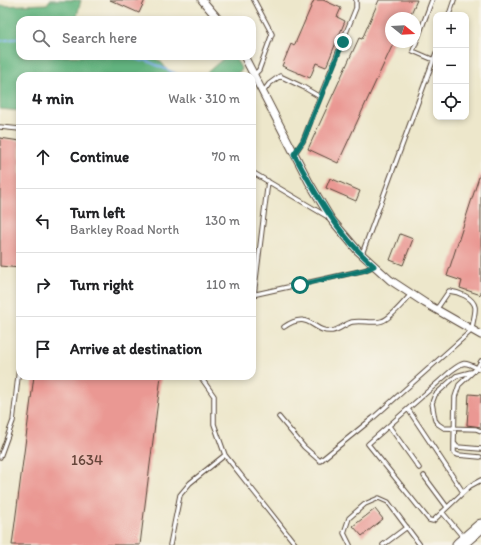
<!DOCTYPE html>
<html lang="en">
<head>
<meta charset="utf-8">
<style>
	body { margin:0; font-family:Itim,sans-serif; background:#f6f6f6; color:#202124 }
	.controls { position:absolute; right:12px; top:12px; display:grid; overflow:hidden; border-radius:8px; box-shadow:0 2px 6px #0003 }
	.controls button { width:36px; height:36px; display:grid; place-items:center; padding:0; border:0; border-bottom:1px solid #e0e0e0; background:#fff; color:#202124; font:20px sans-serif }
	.compass { position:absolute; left:385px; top:12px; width:36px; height:36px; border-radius:50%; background:#fff; box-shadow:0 2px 6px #0003; rotate:108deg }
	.stop { position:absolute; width:12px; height:12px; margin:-9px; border:3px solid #0f766e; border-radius:50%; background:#fff }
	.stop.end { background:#0f766e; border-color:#fff; box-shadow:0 1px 4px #0008 }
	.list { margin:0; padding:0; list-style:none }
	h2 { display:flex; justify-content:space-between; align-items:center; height:52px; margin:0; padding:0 16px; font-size:17px }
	h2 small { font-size:13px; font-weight:400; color:#757577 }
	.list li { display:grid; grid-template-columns:26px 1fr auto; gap:12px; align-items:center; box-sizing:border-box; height:64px; padding:0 16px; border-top:1px solid #e0e0e0 }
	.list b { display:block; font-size:15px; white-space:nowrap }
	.list p { margin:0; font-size:13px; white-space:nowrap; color:#757577 }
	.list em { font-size:13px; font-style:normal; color:#757577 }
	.icon { flex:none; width:22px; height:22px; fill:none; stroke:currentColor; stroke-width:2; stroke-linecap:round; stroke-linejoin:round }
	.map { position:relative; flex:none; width:481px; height:545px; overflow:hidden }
	.search { position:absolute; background:#fff; box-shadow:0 2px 6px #0003; left:16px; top:16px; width:240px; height:44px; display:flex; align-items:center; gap:10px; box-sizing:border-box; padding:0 14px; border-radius:12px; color:#757577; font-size:15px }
	.panel { position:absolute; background:#fff; box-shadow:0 2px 6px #0003; left:16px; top:72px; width:240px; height:308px; border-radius:12px }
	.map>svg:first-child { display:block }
	.forest { fill:#64b580; stroke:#50704f }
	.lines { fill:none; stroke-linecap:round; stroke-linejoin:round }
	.stream { stroke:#83b7f1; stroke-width:2 }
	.building { fill:#ea9893 }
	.lane-casing { stroke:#564638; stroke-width:5.5 }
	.street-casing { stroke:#564638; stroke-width:9 }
	.highway-casing { stroke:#564638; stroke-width:15 }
	.lane { stroke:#fff; stroke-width:3.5 }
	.street { stroke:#fff; stroke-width:7 }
	.highway { stroke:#fff; stroke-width:13 }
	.route { stroke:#0f766e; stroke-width:5 }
	.labels { text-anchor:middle; stroke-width:4; stroke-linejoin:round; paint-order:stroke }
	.number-label { font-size:15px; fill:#67463b }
</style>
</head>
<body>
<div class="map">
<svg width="481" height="545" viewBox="0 0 481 545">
	<rect width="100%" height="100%" fill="#f7f3e8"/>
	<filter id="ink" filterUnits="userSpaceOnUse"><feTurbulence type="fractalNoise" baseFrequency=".025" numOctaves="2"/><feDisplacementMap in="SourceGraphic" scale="8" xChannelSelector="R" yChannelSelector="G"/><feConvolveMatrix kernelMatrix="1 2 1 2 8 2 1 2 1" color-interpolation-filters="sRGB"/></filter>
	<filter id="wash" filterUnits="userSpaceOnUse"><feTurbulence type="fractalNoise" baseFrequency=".012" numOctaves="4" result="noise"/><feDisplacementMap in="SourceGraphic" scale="16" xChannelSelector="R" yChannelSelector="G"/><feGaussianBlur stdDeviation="0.9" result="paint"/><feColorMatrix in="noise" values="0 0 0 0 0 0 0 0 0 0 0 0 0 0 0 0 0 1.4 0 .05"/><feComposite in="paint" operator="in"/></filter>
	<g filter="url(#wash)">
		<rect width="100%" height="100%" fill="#ede7cb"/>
		<path class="forest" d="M50,0H81L76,20H20V56H151L160,61L171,74L175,76H20V111L0,109V6L47,4Z
			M226,56H234L242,70L233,76H203Z"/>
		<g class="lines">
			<path class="stream" d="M0,41L20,38
				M125,56L142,61L145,60L181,76"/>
		</g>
		<g id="blocks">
			<path class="building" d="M110,0H145L139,13Z
				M314,0H323L341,8L337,17L345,21L326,67L316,63L310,78L282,66L291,44L294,46Z
				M379,0H417L409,18H391V42H394L338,163L308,149L359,38L362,39Z
				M0,138L20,141V268L0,266Z
				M480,174H481V295L460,288L462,281L447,276Z
				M330,178L360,191L356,201L326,188Z
				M400,234L413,239L403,265L390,260Z
				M34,376H161L140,545H12Z
				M469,394L481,395V427L467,425Z
				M375,509L383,519L362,536L353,526Z"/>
		</g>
	</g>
	<g filter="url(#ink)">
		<use href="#blocks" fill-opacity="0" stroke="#564638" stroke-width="1"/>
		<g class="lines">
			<defs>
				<path id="lane" d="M432,0L413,51L434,60
					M449,15L454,0
					M254,75L259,70L272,34L254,0
					M263,92L269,84L280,76L303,87L320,97L303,141L295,153
					M320,97L356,8V0
					M0,127L20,129
					M252,172L328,217
					M362,254L436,53
					M252,295L365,270L374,266
					M254,295L268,181
					M284,327C310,309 312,333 332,331C339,330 345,324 352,322C361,320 374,324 382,321C390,319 405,301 411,294
					M481,361L477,368L481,369
					M471,372L456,376L435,395L432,403L435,420L438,424L444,428L476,429L481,431
					M203,376L202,379L214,396V424L225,455
					M408,409L463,492
					M279,417L304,447L320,461L373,418L472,330C472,324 476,312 475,307C473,297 458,292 449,291L436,310
					M389,426L419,468
					M454,443V453L458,455L480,457
					M481,449L457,447L454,443L455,397L459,385L477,368C464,361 463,362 451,371L368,444L429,520L433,521L470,486L481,480
					M0,457L13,421L20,359
					M424,476L447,507
					M442,512L463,537
					M170,545L180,495L190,483L225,455L296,545
					M350,545L344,533L349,518L365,504L379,498L388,502L420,545
					M383,545L407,527"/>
				<path id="street" d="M202,0L219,20
					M244,56L309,182L331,219L358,251L390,280L425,303L481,335"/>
				<path id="highway" d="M459,545L481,526"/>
			</defs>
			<use href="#lane" class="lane-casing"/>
			<use href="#street" class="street-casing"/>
			<use href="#highway" class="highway-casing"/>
			<use href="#lane" class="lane"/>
			<use href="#street" class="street"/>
			<use href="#highway" class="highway"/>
		</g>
	</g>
	<g class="lines" filter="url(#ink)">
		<path class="route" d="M300,285L365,270L374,266C338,235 316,195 294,154L303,141L343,42"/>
	</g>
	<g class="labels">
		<g class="number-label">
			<text x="87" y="465">1634</text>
		</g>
	</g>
</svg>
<div class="controls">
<button>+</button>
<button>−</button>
<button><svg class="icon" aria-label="locate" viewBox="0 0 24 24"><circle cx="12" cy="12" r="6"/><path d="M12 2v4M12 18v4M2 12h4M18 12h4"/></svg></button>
</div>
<svg class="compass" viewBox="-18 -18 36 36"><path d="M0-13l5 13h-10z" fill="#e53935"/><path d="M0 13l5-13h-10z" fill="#757577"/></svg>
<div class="stop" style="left:300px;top:285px"></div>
<div class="stop end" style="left:343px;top:42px"></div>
<div class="search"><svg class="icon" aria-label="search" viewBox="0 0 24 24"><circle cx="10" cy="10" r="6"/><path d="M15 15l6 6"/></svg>Search here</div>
<section class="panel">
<h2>4 min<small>Walk · 310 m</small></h2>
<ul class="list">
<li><svg class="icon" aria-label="ahead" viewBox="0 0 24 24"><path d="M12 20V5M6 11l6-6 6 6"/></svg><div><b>Continue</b></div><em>70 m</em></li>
<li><svg class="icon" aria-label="left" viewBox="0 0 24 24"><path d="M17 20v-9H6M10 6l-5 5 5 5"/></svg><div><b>Turn left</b><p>Barkley Road North</p></div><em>130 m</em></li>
<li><svg class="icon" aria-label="right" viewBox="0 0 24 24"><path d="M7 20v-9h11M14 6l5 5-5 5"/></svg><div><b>Turn right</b></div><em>110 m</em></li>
<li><svg class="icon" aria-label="arrive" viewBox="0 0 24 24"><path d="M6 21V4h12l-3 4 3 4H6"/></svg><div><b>Arrive at destination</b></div></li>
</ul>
</section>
</div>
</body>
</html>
